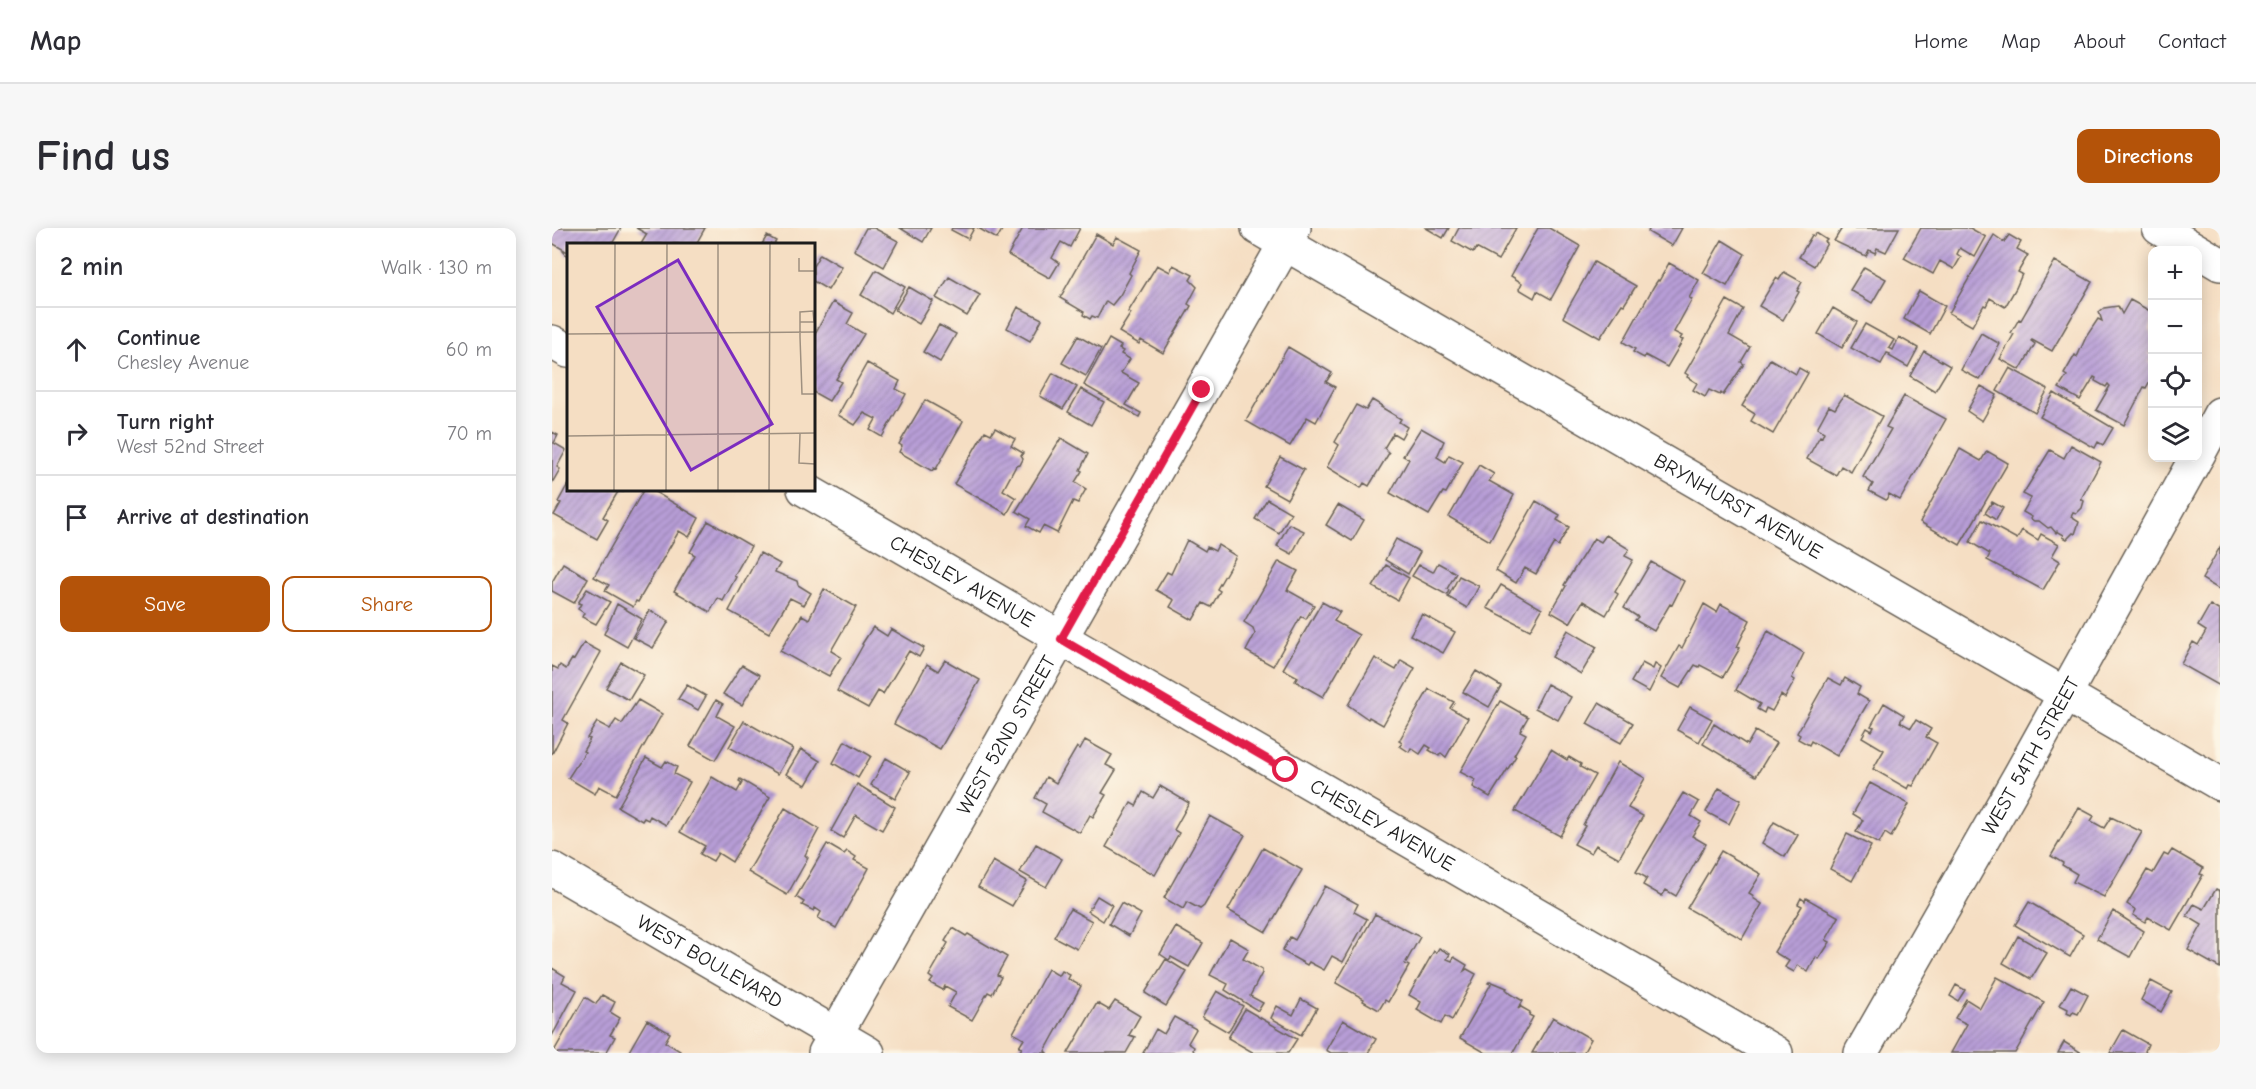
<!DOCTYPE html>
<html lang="en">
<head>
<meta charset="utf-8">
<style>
	body { margin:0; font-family:"Comic Neue",sans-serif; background:#f7f7f7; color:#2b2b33 }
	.controls { position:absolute; right:18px; top:18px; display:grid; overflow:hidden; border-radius:12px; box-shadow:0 3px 15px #0003 }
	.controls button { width:54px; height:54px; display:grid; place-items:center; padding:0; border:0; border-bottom:2px solid #e1e1e2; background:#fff; color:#2b2b33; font:30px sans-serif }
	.stop { position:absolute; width:18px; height:18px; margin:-14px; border:4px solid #e11d48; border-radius:50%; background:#fff }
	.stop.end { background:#e11d48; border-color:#fff; box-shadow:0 2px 6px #0008 }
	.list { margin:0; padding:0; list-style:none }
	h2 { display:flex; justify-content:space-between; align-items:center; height:78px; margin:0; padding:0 24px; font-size:26px }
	h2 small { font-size:20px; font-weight:400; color:#7c7c81 }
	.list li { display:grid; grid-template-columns:39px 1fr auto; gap:18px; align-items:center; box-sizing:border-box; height:84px; padding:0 24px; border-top:2px solid #e1e1e2 }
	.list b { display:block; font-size:22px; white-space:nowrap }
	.list p { margin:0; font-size:20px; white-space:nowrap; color:#7c7c81 }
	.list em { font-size:20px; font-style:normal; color:#7c7c81 }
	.actions { display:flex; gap:12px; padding:18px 24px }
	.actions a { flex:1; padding:14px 0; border:2px solid #b45309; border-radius:12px; text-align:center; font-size:21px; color:#b45309 }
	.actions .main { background:#b45309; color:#fff }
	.icon { flex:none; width:33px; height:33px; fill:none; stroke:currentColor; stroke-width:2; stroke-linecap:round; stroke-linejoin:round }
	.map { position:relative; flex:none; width:1668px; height:825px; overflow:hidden; border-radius:12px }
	header { display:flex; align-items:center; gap:36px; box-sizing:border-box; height:84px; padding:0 30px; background:#fff; border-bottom:2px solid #e1e1e2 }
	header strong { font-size:28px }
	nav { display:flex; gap:33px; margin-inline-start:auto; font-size:21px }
	.intro { display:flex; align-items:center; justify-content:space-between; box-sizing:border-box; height:144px; padding:0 36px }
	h1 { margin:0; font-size:42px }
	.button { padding:15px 27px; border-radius:12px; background:#b45309; color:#fff; font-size:21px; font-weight:700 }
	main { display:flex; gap:36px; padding:0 36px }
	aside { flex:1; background:#fff; border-radius:12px; box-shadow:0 3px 15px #0003 }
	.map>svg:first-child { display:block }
	.building { fill:url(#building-hatch) }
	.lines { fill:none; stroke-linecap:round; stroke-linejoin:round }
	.minor-casing { stroke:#686056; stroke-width:36 }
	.minor { stroke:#fff; stroke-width:33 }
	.route { stroke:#e11d48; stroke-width:8 }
	.labels { text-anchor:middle; stroke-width:4.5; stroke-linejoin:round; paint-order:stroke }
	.street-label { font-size:20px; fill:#1c1c1c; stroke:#fcf5e5 }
	.inset-road { fill:none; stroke:#9e9080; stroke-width:1.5 }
	.view { fill:#7b2cbf; fill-opacity:0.15; stroke:#7b2cbf; stroke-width:3 }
	.inset-edge { fill:none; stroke:#1c1c1c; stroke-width:3 }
</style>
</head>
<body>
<header>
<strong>Map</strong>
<nav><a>Home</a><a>Map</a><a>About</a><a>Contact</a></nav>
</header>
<div class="intro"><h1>Find us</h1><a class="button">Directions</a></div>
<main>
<aside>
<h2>2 min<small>Walk · 130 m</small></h2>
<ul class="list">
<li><svg class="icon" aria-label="ahead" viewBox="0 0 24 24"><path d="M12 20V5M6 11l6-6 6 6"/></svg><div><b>Continue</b><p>Chesley Avenue</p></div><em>60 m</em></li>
<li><svg class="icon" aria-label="right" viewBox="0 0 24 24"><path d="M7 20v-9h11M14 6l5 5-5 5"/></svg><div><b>Turn right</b><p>West 52nd Street</p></div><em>70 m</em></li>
<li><svg class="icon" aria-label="arrive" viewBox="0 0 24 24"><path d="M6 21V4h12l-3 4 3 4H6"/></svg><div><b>Arrive at destination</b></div></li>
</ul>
<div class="actions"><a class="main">Save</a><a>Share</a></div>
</aside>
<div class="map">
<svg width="1668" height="825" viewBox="0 0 1668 825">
	<defs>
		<pattern id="building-hatch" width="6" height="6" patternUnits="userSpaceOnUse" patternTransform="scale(1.5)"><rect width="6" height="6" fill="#b89ed7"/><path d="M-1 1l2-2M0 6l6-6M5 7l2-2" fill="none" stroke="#9580ae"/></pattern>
	</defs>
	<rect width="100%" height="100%" fill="#fcf5e5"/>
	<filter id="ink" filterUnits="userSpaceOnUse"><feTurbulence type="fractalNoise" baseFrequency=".0167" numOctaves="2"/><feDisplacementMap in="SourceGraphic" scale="12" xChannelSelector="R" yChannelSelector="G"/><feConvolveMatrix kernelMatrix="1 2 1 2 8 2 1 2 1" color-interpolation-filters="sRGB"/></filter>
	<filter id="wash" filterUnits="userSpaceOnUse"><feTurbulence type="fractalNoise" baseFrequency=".008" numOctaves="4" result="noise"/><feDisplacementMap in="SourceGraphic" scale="24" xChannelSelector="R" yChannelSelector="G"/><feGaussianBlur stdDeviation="1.35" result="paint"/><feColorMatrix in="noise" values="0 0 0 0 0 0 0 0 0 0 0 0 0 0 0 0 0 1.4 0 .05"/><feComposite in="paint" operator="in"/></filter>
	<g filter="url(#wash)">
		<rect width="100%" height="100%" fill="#f5dec3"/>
		<g id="blocks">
			<path class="building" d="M0,0H69L60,16H16V29L11,23H14L0,15Z
				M84,0H153L144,16H89L95,6Z
				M314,0H322L346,13L332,39L302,22Z
				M348,0H379L371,14Z
				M400,0H422L416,11L399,2Z
				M426,0H451L445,11Z
				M471,0H528L518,19L509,14L500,30L507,35L498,50L456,27Z
				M874,0H897L891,10Z
				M907,0H964L946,32L924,20L921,25L900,13Z
				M986,0H997L1028,18L999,71L985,63L982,70L967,61L970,55L959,48Z
				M1094,0H1130L1120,18L1096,4L1097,2Z
				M1290,0H1347L1334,24L1325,20L1323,25L1317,22L1314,28L1282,13Z
				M1369,0H1418L1434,9L1423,29L1408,20L1405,26L1409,29L1402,41L1388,33L1381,46L1352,30Z
				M1264,5L1275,12L1273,14L1275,15L1262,38L1247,29L1260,7L1262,8Z
				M544,6L561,16L565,9L589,22L577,45L579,47L568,67L560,77L554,73L545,90L540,88L538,91L531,87L532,84L508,70Z
				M1442,7L1452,14L1457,7L1469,14L1465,21L1476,27L1466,44L1470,46L1464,60L1453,79L1438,70L1434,78L1432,77L1420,98L1397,85Z
				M215,8L224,13L222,16H210Z
				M1170,12L1193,26L1175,58L1151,45Z
				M268,26L290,39L276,62L261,53V38Z
				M1503,33L1540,54L1500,123L1480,112L1479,113L1483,116L1468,142L1448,131L1462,106L1459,105L1467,91L1469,92Z
				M1042,34L1084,58L1072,77L1070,76L1048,110L1011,89Z
				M1117,35L1147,52L1137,70L1140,71L1122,104L1130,108L1128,111L1131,112L1115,139L1093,127L1092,130L1081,124L1083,121L1071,114L1102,58L1106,52L1107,53Z
				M605,37L618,44L621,37L641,47L638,52L645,59L636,76L639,78L611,125L589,112L587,116L567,104L579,85L576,84Z
				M1312,39L1334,51L1320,75L1298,62Z
				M324,42L353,59L338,85L309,67Z
				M1232,44L1250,54L1245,63L1247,64L1231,92L1207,78L1224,50L1227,52Z
				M397,49L428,67L415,88L384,70Z
				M357,59L381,73L367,96L343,82Z
				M1367,63L1393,78L1378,106L1352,91Z
				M1175,72L1191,81L1177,107L1198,119L1189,134L1192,136L1171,167L1169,165L1168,167L1157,162L1153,169L1141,162L1145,155L1135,149L1136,147L1133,145Z
				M1578,72L1600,84V96L1597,103L1600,102V124L1596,125L1600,127V134L1595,132L1600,136V149L1594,160L1592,159L1572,197L1544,182L1558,158L1556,156L1554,159L1543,153L1544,150L1542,149L1528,172L1507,160L1515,148L1512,146L1523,127L1525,129L1534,109L1546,91L1550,93L1547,84L1552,80L1566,78L1570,86Z
				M281,74L301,85L295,96L312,106L284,151L289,154L277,173L261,164V109Z
				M466,79L490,91L478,113L455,100Z
				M1281,80L1305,94L1290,120L1266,106Z
				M1313,96L1342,112L1337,120L1341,122L1347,109L1366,120L1356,139L1337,128L1338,126L1335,125L1329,136L1299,120Z
				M387,97L404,106L388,134L371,124Z
				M1429,105L1448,116L1428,152L1409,142Z
				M526,108L549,121L534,148L510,135Z
				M557,111L569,118L567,121L571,123L569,126L578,131L569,145L587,155L574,177L589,185L587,189L532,157Z
				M736,119L780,145L774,154L783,159L764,194L755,189L738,218L694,193Z
				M1372,123L1398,138L1383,163L1358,148Z
				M1218,131L1244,146L1247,140L1256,145L1221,206L1199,193L1203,186L1190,178Z
				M315,135L348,153L344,161L354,166L330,209L318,202L324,191L312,185L303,197L286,187Z
				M1458,140L1496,161L1483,185L1445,163Z
				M501,145L525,159L511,181L488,168Z
				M1429,158L1445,167L1430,193L1415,183Z
				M529,161L552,174L539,197L516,184Z
				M1502,165L1561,200L1551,217L1546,214L1543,220L1488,189Z
				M1292,167L1330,188L1299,244L1289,238L1284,247L1255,231L1268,208L1270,209L1272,204L1265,200L1277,178L1283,181Z
				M1352,168L1394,191L1348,272L1337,266L1334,272L1317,263L1321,256L1311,249L1339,201L1334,199Z
				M373,172L411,193L384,241L382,240L380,243L347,224L350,218L347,216Z
				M820,172L830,178L829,179L849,191L847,194L855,199L849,210L841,205L832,220L837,225L817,258L812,255L809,260L775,239L787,217L783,214L804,177L814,182Z
				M443,200L463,211L459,218L471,225L469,228L471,231L468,237L464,238L451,262L464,270L455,286L402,256L433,203L439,206Z
				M869,200L892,213L885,229L893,234L897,227L911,234L894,265L891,264L877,287L838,265L857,231L851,228Z
				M0,204L6,207L2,215L14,222L5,239L8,241L0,255Z
				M509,210L536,226L528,242L530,243L523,254L534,261L526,275L521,273L505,305L491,298L487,305L474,298L478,291L464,283Z
				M1519,217L1549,234L1529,271L1532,273L1530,280L1524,286L1521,285L1519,289L1527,294L1523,306L1521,305L1515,311L1511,309L1512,307L1505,303L1504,305L1499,299L1496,300L1487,293H1482L1479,291L1480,289L1471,284L1479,270L1471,266L1498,222L1512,230Z
				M1408,221L1429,233L1435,223L1456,235L1408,317L1368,294Z
				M728,229L752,242L735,271L712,258Z
				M927,237L942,246L937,253L962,267L938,313L897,289Z
				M16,256V261H73L71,264L67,262L51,289L56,292L45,311L2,287L9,275L6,274Z
				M92,261H98L147,290L137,309L127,303L86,374L84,373L81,379L53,363L57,357L42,349Z
				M715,271L739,285L727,305L703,291Z
				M984,273L1008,287L1005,292L1017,299L1006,318L1002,315L984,346L973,340L964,355L944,343Z
				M1440,274L1451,280L1444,292L1433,285Z
				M786,277L812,292L800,313L774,297Z
				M1430,292L1465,311L1470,302L1486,312L1489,306L1507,316L1500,328L1508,333L1491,362L1435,332L1438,326L1418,314Z
				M156,293L199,318L182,348L184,349L171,373L166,370L158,384L122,363L143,327L138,324Z
				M737,296L752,303L740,326L725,318Z
				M1054,307L1077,321L1073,328L1081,332L1063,364L1066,366L1054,387L1031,373L1018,395L999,384L1014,358L1012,357L1042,310L1049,314Z
				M844,311L868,324L856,346L833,332Z
				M635,312L653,323L655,319L663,323L666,317L684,328L665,361L668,363L659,379L651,375L641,392L618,379L622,372L604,362L615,344L619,346Z
				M1668,319V362L1650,351Z
				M208,325L228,336L223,344L245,353L246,357L259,365L252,377L238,370L217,405L177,383Z
				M727,333L746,343L735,362L762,377L754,391L749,388L721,438L694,423L703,406L701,400L692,394Z
				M1099,334L1132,353L1120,377L1118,376L1102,403L1083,392L1086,389L1072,380Z
				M11,335L36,350L22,375L0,363V354Z
				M886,335L904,345L895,361L897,362L895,367L860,348L867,337L881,344Z
				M834,337L857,350L845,372L821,359Z
				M907,348L927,358L915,380L896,369Z
				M949,357L990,381L978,402L935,380Z
				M35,361L58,374L44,396L30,389L32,385L26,381L29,376L26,375Z
				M272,361L304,379L279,423L289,429L277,448L266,442L265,444L228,423L250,387L257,391Z
				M770,374L788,384L782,393L807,407L771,469L743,453L746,449L731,441Z
				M65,376L90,391L75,419L52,406Z
				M1152,376L1165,384L1169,376L1198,392L1185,419L1188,420L1171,449L1148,437L1147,439L1143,437L1128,460L1109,450L1127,418L1130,420Z
				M1658,377L1668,383V458L1629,436L1641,414L1646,417L1654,403L1646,398Z
				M98,382L117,393L101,420L82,410Z
				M870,386L903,404L891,425L858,407Z
				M321,399L335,408L339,401L372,420L367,429L357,423L331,466L326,463L316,480L285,463L311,417L310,416Z
				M1016,402L1045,419L1029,446L1000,429Z
				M1216,403L1252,425L1240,450L1243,452L1233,470L1229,467L1220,483L1214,480L1212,485L1205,481L1208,476L1184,462Z
				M32,415L49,424L11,492L16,495L0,526V438L6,441L8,437L14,441L20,431L22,432Z
				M823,430L844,442L849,432L863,440L831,497L817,489L816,491L796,477Z
				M393,432L428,452L388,521L342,496L375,436L386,443Z
				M69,434L92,447L77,472L54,460Z
				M1090,435L1101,441L1103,436L1109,440L1097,464L1079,454Z
				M190,437L208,447L190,477L171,466Z
				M924,443L949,458L937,479L911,464Z
				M1276,450L1289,457L1293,450L1308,459L1305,466L1317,473L1285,528L1259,513L1257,517L1246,511L1248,507L1245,505Z
				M995,456L1019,469L1006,492L983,480Z
				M135,457L154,468L146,482L126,471Z
				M877,461L902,474L898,480L916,490L894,529L889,525L887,528L877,522L879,520L874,517L868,526L859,520L857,524L848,518L850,515L847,513Z
				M86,472L110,486L64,567L47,558L43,566L16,550L33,524L31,523L38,511L35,510L45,494L58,501L64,492L70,496Z
				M164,472L171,476L165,488L183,498L163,532L138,518Z
				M948,473L976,489L968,503L974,506L962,527L964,528L938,569L921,559L924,552L908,544Z
				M1047,475L1081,495L1069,515L1035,496Z
				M1332,475L1352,487L1348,494L1359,500L1364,492L1379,501L1374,509L1385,515L1361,558L1358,557L1356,561L1321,541L1332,522L1310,509L1315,500L1320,503L1322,499L1319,498Z
				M1138,479L1160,491L1147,514L1125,502Z
				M192,493L241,521L226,546L177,519Z
				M1162,496L1195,517L1203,503L1224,515L1204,548L1151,516Z
				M533,512L560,527L554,537L564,542L550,565L554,567L541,589L538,587L528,605L490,584L494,576L483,570L494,549L504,555L525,519L528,521Z
				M293,513L319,528L306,550L281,535Z
				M249,521L268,533L254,557L234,546Z
				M999,522L1015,532L1017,529L1029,536L1028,539L1043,547L1008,608L963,583Z
				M94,530L110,539L114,533L125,539L122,546L138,554L114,597L98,588L96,592L92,590L90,593L66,579Z
				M334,530L358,544L343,571L319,557Z
				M1066,534L1093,550L1076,580L1091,588L1067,630L1044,617L1039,625L1022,616L1033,598L1031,597Z
				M160,549L185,564L190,555L187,553L188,551L218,569L180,634L166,625L161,633L148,626L153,618L128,604Z
				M1318,555L1357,576L1339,609L1333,605L1327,616L1304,604L1311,592L1301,586Z
				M305,556L343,579L330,602L304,587L291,610L279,603Z
				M608,558L637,575L622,602L627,605L603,647L554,619L579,575L584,578L591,564L601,570Z
				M1167,560L1189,572L1177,596L1154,584Z
				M1131,565L1147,574L1139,588L1149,594L1140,608L1154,616L1124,668L1114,662L1110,668L1091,657L1095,650L1084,644Z
				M233,580L267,601L253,627L256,630L235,667L196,644Z
				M1527,580L1542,588L1539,593L1552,600L1559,589L1590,604L1552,669L1521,654L1525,646L1510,637L1511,635L1499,628Z
				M658,588L693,607L652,678L648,681L635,674L631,681L612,670Z
				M1222,594L1246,607L1233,629L1210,615Z
				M1295,606L1319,618L1300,653L1278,641Z
				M275,616L292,626L295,623L304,629L302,632L317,640L284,700L266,690L269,684L263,680L262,683L250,677L252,674L244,669Z
				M484,616L510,631L494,659L468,644Z
				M711,620L750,642L714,704L676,682Z
				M1620,622L1651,640L1648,646L1651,647L1619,702L1596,689L1593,694L1581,687L1584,682L1575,676L1595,642L1601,645L1612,626L1616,628Z
				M1169,623L1209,646L1197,665L1202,668L1201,670L1210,676L1190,711L1135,680Z
				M441,633L475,653L460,678L426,659Z
				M773,658L806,676L802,684L815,691L791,734L780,728L772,742L757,734L755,737L730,723L738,709L743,712Z
				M1664,661L1668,663V740L1636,722L1650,697L1635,688L1642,676L1652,681Z
				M545,668L560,677L551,693L536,683Z
				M1249,670L1253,673L1254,670L1287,689L1274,712L1278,714L1267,731L1264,729L1256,744L1246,737L1242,744L1233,739L1237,733L1222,724L1250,678L1246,676Z
				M1477,674L1531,706L1518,729L1463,697Z
				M569,675L589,686L577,708L557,696Z
				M518,681L540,693L525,721L502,709Z
				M1561,683L1592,703L1578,729L1545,711Z
				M823,686L868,709L853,736L857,738L836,774L833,772L827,782L811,773L812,771L784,755Z
				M624,699L651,715L637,739L619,729L617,732L608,726Z
				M401,700L414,708L416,706L455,729L445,747L449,749L440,766L436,764L420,792L396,779L404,764L393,758L391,762L378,755L381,751L377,748L396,715L393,713Z
				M1466,708L1495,725L1479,751L1451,735Z
				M678,710L697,721L691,731L710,742V745L698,768L711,775L706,783L673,762L676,756L658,747Z
				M887,720L898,726L895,731L900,733L902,729L915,737L912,743L915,741L924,746L900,792L893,788L889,796L865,782L869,774L857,767L882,723L884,725Z
				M614,731L635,744L614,778L593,765Z
				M0,740L13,748L10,754L25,762L0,808Z
				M496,741L507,748L510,743L518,747L516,751L529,758L493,823L495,825H471L468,823L470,820L467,819L472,811L461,805Z
				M1445,749L1492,774L1463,825H1399L1415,796L1403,790L1414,771L1428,780Z
				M938,753L955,760L954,761L959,766L971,773L966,781L969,779L978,784L977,787L981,789L961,825H934L908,810L939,756L936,755Z
				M1599,753L1620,764L1609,784L1589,772Z
				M1404,757L1413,762L1406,773L1398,768Z
				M1519,758L1536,767L1526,786L1521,784L1519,787L1515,785L1516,781L1508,777Z
				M665,763L691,778L676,804L650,789Z
				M50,767L63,774L58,784L68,790L58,807L63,809L54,825H1L33,769L44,776Z
				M749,771L765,780L749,807L719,790L725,778L741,787Z
				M563,773L588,788L577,807L583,809L574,825H516L545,775L557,782Z
				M693,781L745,811L736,825H702L676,810Z
				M622,789L644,801L636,815L642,819L641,822L643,825H591L604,801L612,806Z
				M1001,789L1039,811L1031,825H980Z
				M95,792L118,805L113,814L128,823L127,825H76Z
				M791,792L824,811L816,825H779L774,822Z
				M1571,802L1596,816L1593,823L1596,825H1558Z
				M1512,814L1530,825H1506Z"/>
		</g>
	</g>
	<g filter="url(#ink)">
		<use href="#blocks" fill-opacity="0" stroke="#686056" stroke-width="1.5"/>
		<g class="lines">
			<defs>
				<g id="minor">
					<path id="s1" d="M706,0L1668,556"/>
					<path d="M1607,0L1668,36"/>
					<path d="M0,114L16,123"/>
					<path d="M1646,227L1668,186"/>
					<path id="s2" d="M252,261L1224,825"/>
					<path id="s3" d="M0,641L316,825"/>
					<path id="s4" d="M273,825L742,0"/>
					<path id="s5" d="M1309,825L1468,547L1644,230"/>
				</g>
			</defs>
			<use href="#minor" class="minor-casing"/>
			<use href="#minor" class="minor"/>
		</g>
	</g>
	<g class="lines" filter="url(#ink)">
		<path class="route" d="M650,162L509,411L734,542"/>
	</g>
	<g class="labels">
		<g class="street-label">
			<text dy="7" stroke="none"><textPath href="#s1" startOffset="555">BRYNHURST AVENUE</textPath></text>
			<text dy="7" stroke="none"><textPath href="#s2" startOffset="183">CHESLEY AVENUE</textPath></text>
			<text dy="7" stroke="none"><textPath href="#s4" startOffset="366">WEST 52ND STREET</textPath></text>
			<text dy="7" stroke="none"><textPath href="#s5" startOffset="342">WEST 54TH STREET</textPath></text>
			<text dy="7" stroke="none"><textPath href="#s2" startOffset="669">CHESLEY AVENUE</textPath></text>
			<text dy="7" stroke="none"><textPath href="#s3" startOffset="183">WEST BOULEVARD</textPath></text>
		</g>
	</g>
	<g transform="translate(15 15)">
		<rect width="248" height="248" fill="#f5dec3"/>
		<path class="inset-road" d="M232,15V28H248M233,79H247L246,68L233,69V94L235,151H248M0,91L248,89M233,191L232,220L248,221M0,193L248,190M47,247L48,0M99,247L100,0M151,247V0M202,247L203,0"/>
		<path class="view" d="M111,17L205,181L124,227L30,64Z"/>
		<rect width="248" height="248" class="inset-edge"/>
	</g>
</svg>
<div class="controls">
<button>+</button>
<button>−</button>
<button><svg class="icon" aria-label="locate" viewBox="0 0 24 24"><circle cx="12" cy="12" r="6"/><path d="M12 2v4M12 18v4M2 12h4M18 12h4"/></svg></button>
<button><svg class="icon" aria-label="layers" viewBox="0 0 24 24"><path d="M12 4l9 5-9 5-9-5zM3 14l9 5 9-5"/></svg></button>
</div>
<div class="stop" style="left:734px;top:542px"></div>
<div class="stop end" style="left:650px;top:162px"></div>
</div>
</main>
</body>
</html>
